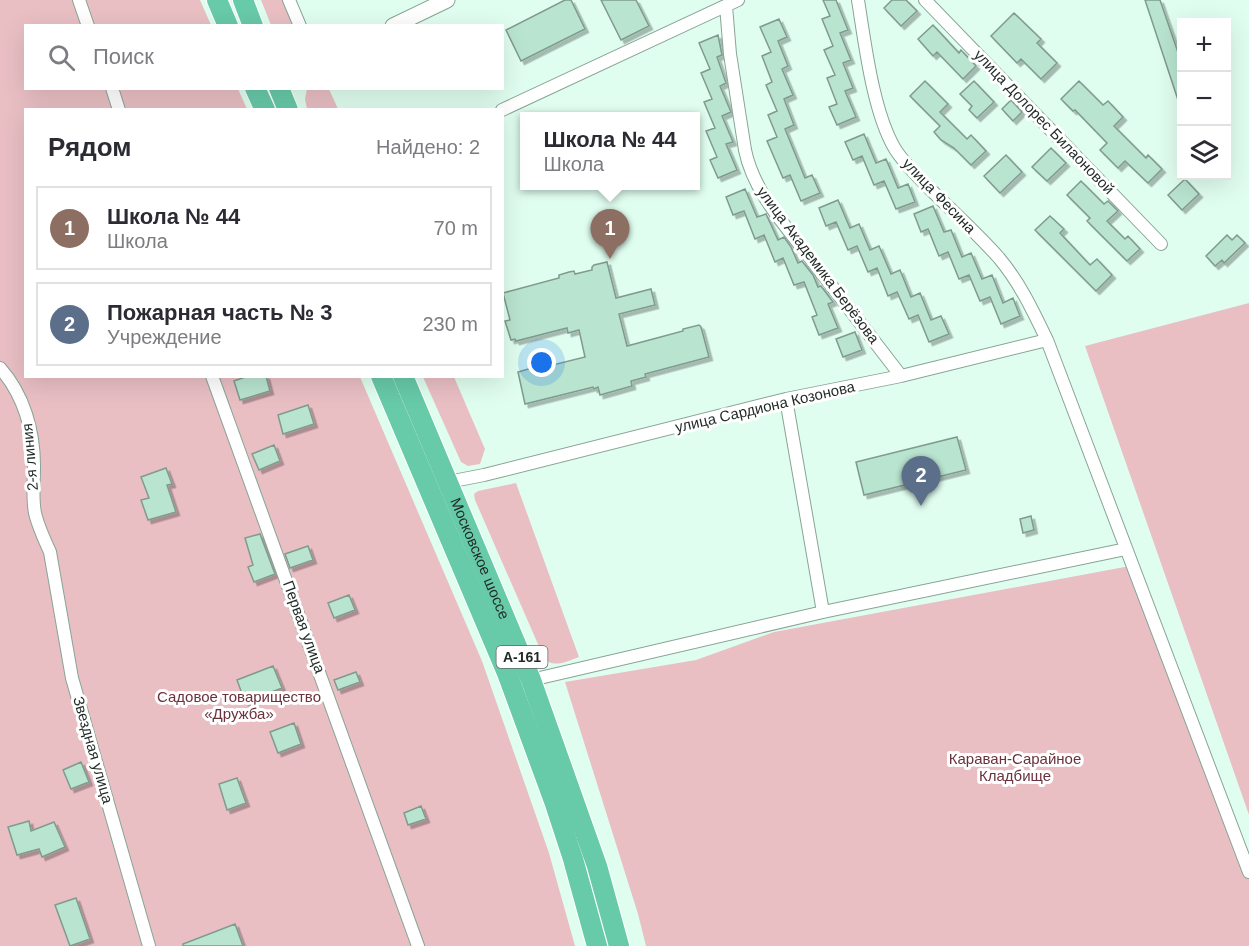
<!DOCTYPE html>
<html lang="ru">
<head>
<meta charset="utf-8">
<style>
	body { margin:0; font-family:Helvetica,sans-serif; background:#f2f2f3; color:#2b2b33 }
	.controls { position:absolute; right:18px; top:18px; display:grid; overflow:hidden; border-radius:0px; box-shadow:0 6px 24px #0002 }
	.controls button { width:54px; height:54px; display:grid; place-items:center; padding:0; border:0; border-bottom:2px solid #e1e1e2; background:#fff; color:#2b2b33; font:30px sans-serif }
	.you { position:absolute; left:542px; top:363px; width:21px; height:21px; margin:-15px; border:4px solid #fff; border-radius:50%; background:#1a73e8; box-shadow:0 0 0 9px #1a73e833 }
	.badge { display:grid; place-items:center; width:39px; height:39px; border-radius:50%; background:#d93025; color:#fff; font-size:20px; font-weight:700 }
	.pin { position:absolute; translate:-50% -50px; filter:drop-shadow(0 2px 3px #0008) }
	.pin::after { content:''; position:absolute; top:32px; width:21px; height:18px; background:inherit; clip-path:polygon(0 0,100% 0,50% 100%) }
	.popup { position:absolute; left:520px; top:112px; width:180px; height:78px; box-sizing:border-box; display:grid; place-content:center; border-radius:0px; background:#fff; filter:drop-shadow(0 2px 4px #0005); font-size:20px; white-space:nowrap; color:#7c7c81 }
	.popup b { font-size:22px; color:#2b2b33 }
	.popup::after { content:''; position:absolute; left:50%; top:100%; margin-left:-12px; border:12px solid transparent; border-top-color:#fff }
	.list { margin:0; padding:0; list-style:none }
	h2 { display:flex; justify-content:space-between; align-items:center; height:78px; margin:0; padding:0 24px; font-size:26px }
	h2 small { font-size:20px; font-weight:400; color:#7c7c81 }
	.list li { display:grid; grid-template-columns:39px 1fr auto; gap:18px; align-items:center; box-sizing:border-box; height:84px; margin:0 12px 12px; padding:0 12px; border:2px solid #e1e1e2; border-radius:0px }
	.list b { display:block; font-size:22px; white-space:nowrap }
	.list p { margin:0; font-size:20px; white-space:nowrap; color:#7c7c81 }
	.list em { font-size:20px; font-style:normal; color:#7c7c81 }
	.icon { flex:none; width:33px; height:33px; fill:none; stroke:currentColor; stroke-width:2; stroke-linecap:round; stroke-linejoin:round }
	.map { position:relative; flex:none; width:1249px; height:946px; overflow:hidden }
	.search { position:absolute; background:#fff; box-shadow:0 6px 24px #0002; left:24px; top:24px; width:480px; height:66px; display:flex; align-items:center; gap:15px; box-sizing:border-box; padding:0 21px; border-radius:0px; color:#7c7c81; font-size:22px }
	.panel { position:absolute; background:#fff; box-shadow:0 6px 24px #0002; left:24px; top:108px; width:480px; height:270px; border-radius:0px }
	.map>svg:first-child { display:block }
	.green { fill:#e9bfc4 }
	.building { fill:#b9e4d0; stroke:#7f9b8e; stroke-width:1.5; filter:url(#shadow) }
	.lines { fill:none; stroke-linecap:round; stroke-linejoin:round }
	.minor-casing { stroke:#88a497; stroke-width:14 }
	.tertiary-casing { stroke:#88a497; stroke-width:17 }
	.trunk-casing { stroke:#fff; stroke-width:22 }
	.minor { stroke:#fff; stroke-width:12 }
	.tertiary { stroke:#fff; stroke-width:15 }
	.trunk { stroke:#67caa8; stroke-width:20 }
	.labels { text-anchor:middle; stroke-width:6; stroke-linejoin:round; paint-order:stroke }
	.shield { fill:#fff; stroke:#626a66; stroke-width:1.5 }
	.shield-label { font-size:14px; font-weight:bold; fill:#1f2a25 }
	.street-label { font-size:15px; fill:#1f2a25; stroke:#fff }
	.park-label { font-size:15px; fill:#6b323c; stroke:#fff }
</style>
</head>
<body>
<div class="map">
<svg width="1249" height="946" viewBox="0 0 1249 946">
	<defs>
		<filter id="shadow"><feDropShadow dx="3.5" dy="3.5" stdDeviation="0" flood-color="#0004"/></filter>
	</defs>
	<rect width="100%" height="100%" fill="#e0fef0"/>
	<path class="green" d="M0,0H200L211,25L26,26V88L238,89L247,109L26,110V376L360,377L482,661L549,853L575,946H0Z
		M261,0H290L300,25H271Z
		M307,89H329L338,109H307L305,99Z
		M1249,303V815L1085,346Z
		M423,377H454L485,449L480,464L468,466L461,462Z
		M516,483L579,657C568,661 553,669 544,658L475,500L474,494L478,491Z
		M1130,566L1249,876V946H646L638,914L565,682L696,660L774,632Z"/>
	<path class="building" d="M565,0H571L585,29L521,61L506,30Z
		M601,0H636L649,26L621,40Z
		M823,0H836L848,30L840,33L851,60L843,63L853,88L845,91L856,117L837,125L829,107L837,104L827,78L835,75L824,50L833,46L822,19L830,16Z
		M892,0H906L917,11L901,26L884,8Z
		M1145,0H1160L1182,64V103H1179Z
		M1014,13L1041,39L1037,43L1057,63L1041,79L1021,59L1017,63L991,36Z
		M779,19L787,37L778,41L788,66L782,69L793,95L784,99L794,125L785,129L805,178L812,175L820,193L801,201L790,175L783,178L767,141L777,137L768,115L777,111L766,85L772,82L762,56L771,52L760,27Z
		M933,25L959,53L961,50L976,66L963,79L937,52L933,56L918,39Z
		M718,35L722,55L717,57L726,83L720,86L731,112L722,116L733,142L726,144L737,170L718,178L710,160L717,157L706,131L715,128L704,102L712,99L701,73L710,69L699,43Z
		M925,81L948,104L940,112L967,139L971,135L986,151L971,165L954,148L941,140L934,132L940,126L910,96Z
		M974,81L994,102L977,118L969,110L972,106L960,94Z
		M1079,81L1103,105L1108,101L1123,117L1114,126L1146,158L1148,155L1162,169L1148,183L1125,161L1118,168L1100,150L1107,143L1075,110L1073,111L1061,99Z
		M1011,100L1022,112L1013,121L1002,109Z
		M864,134L876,163L886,159L898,188L908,184L915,202L896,209L884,181L874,185L862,156L853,160L845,142Z
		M1051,148L1066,163L1047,181L1032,167Z
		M1006,155L1022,172L1000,193L984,176Z
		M1185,179L1199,194L1182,210L1168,195Z
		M1081,181L1104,204L1108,201L1118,211L1107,221L1125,239L1128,236L1140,249L1127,261L1087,221L1090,218L1067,195Z
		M745,189L757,217L766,214L778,240L784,237L791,247L798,263L802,261L813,275L818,287L821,286L833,302L828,304L838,328L819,335L812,317L817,315L804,282L794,285L783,258L775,262L764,235L755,239L744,211L733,215L726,197Z
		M838,200L850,228L859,224L870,250L879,246L891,274L900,270L911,297L920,293L931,320L941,316L949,334L929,342L918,315L909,319L897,292L888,296L877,268L868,272L857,246L848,250L836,222L826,226L819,208Z
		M933,206L944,232L951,230L962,257L971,253L982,279L992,275L1003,303L1013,298L1020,316L1001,324L990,297L980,301L969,275L959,279L948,252L939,256L928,229L921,232L914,214Z
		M1050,216L1064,229L1060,233L1090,265L1097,259L1112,275L1096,291L1035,230Z
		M1227,235L1232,240L1237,235L1245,243L1224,263L1222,260L1215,266L1206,256Z
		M607,262L616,298L651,289L655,305L619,314L627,346L683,331V329L699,325L701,327L709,357L645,374L646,377L631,381L632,386L600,395L598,387L594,389L593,387L525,404L518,372L532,368L533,370L585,357L579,330L568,333L567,328L516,341L515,339L511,340L505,321L510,320L503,293L559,278V275L569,272L574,271L575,274L592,270V267L594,265Z
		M855,332L862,350L843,357L836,339Z
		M248,376H266L270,391L240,400L234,381Z
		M308,405L314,424L283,434L278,415Z
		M957,437L966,470L864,495L856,462Z
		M274,445L280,461L259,470L252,454Z
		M166,468L172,484L167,485L176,512L148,520L141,500L149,498L141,477Z
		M1031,516L1034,530L1023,533L1020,519Z
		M260,534L275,574L254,582L248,567L253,565L245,538Z
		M308,546L313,560L290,568L285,554Z
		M349,595L355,610L334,618L328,603Z
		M273,666L282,688L245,702L237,680Z
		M356,672L360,682L338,690L334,680Z
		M294,723L301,744L278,753L270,732Z
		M81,762L89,782L71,789L63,770Z
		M237,778L246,803L227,810L219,784Z
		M421,806L426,819L408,825L404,813Z
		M29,821L31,831L54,822L65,847L42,857L39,849L17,855L8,827Z
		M76,898L90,939L70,946L55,905Z
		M235,924L243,946H183V944Z"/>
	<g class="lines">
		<defs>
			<path id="minor" d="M79,0L88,26
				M289,0L300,26
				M858,0C865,44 873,112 895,149C904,163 917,176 928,187C952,211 977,233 999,258C1020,283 1033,311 1047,340L1249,872
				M925,0L1161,244
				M726,6L730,54L745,150C754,194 788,228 814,263C843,301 872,338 901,376
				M112,88L119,110
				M502,110L738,0
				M0,368C24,395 34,431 34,466C34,482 32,497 35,513C38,526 44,539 50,552L72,678L149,946
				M212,376L418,946
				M786,399L823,612
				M448,482L484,475L786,399L901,376L1047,340
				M531,680L823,612L1126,549"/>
			<path id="tertiary" d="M393,26L447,0"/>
			<g id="trunk">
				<path d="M217,0L228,26"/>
				<path d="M243,0L253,26"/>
				<path d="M255,88L265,110"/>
				<path d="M279,88L288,110"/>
				<path d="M381,376L507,673L554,801L573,859L597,946"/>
				<path id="s1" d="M403,376L531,680L597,866L619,946"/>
			</g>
		</defs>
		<use href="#minor" class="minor-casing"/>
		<use href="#tertiary" class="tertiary-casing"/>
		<use href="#trunk" class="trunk-casing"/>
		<use href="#minor" class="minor"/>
		<use href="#tertiary" class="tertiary"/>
		<use href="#trunk" class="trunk"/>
	</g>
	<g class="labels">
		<rect class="shield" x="496.5" y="646" width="51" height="22" rx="4.5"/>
		<g class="shield-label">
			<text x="522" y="662">А-161</text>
		</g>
		<g class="street-label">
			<text transform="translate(1044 122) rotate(46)" y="5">улица Долорес Билаоновой</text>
			<text transform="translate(939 196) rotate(46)" y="5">улица Фесина</text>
			<text transform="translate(818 265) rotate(53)" y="5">улица Академика Берёзова</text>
			<text transform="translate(765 407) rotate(-13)" y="5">улица Сардиона Козонова</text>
			<text transform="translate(30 457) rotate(-95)" y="5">2-я линия</text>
			<text dy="5" stroke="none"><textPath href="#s1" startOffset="198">Московское шоссе</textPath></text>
			<text transform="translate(304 627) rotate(70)" y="5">Первая улица</text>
			<text transform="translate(93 750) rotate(74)" y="5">Звездная улица</text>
		</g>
		<g class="park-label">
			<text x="239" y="702">Садовое товарищество<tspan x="239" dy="17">«Дружба»</tspan></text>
			<text x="1015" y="764">Караван-Сарайное<tspan x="1015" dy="17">Кладбище</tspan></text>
		</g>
	</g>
</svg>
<div class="controls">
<button>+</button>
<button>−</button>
<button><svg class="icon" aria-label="layers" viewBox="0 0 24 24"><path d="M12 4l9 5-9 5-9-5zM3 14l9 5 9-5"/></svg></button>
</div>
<div class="you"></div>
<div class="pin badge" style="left:610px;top:259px;background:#8d6e63">1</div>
<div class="popup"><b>Школа № 44</b>Школа</div>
<div class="pin badge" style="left:921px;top:506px;background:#5c6f8a">2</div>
<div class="search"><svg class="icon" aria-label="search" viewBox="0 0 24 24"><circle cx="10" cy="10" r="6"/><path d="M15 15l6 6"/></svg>Поиск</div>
<section class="panel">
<h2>Рядом<small>Найдено: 2</small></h2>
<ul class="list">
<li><span class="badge" style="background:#8d6e63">1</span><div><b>Школа № 44</b><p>Школа</p></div><em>70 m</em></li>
<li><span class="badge" style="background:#5c6f8a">2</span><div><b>Пожарная часть № 3</b><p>Учреждение</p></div><em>230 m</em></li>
</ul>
</section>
</div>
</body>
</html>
